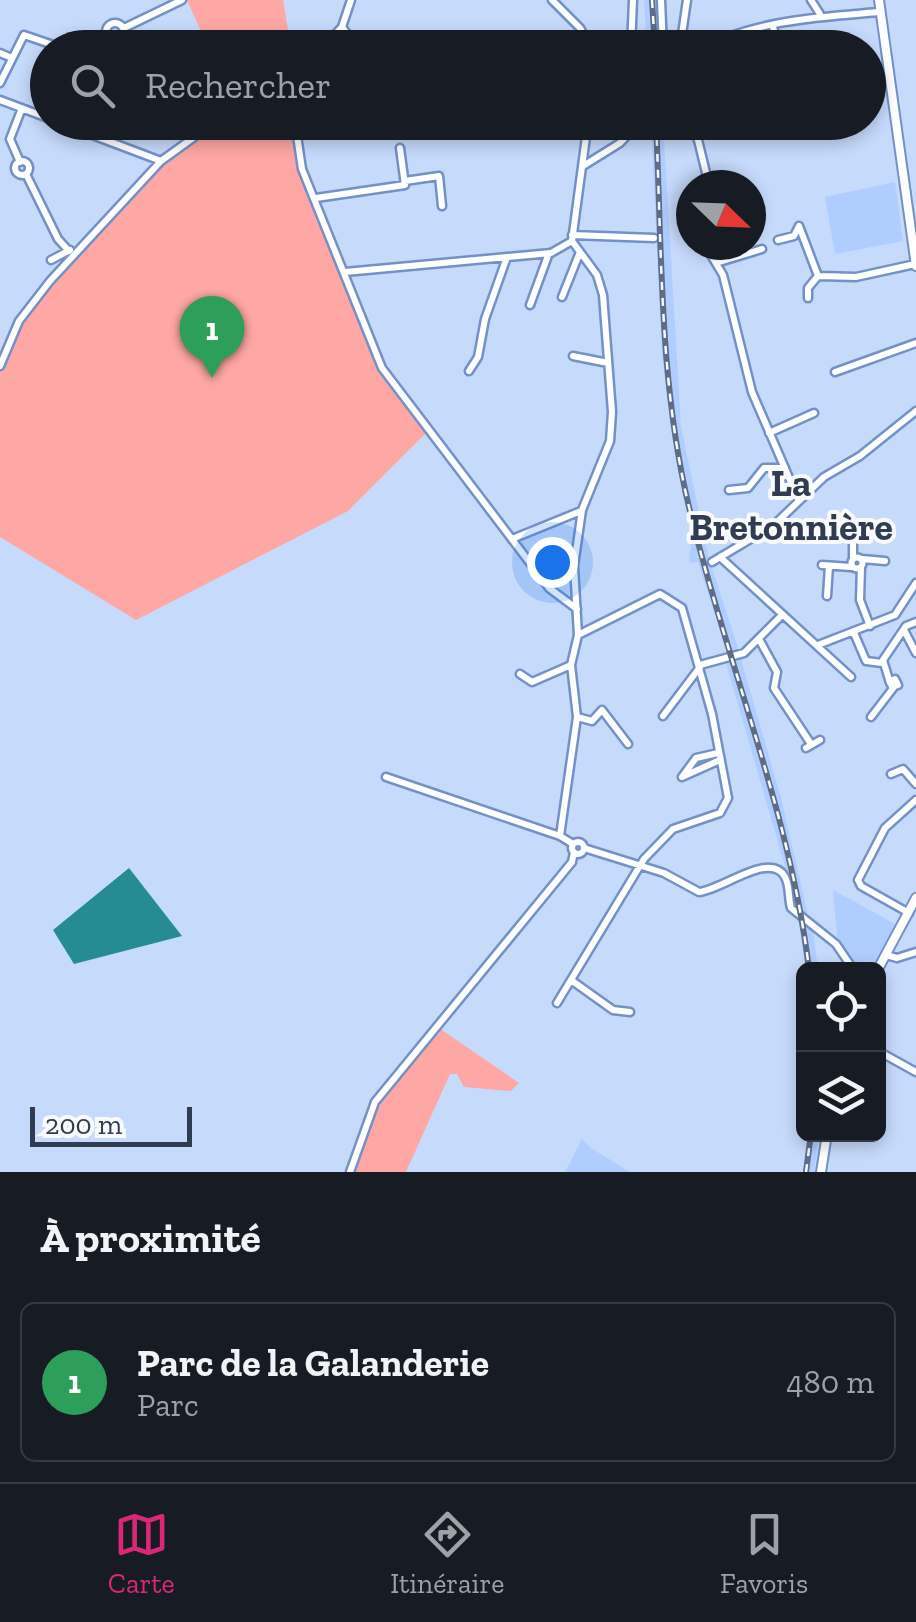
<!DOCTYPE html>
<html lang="fr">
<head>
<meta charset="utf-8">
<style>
	body { margin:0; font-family:"Zilla Slab",serif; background:#20242c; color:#f1f3f6 }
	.controls { position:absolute; right:30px; bottom:30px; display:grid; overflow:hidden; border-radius:15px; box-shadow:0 5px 15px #0003 }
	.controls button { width:90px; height:90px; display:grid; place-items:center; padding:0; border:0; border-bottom:2px solid #363941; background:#171b24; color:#f1f3f6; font:50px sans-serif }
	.compass { position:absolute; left:676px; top:170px; width:90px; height:90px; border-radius:50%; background:#171b24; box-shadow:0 5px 15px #0003; rotate:113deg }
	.scale { position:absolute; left:30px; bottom:25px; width:162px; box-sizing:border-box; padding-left:10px; border:5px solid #2f3c52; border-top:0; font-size:28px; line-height:35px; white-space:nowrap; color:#2f3c52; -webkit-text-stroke:8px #fafafa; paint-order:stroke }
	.you { position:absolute; left:552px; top:562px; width:35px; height:35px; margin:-25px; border:8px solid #fff; border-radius:50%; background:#1a73e8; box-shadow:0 0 0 15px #1a73e833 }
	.badge { display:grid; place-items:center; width:65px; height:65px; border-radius:50%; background:#db2777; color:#fff; font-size:32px; font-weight:700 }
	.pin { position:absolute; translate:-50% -82px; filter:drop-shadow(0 2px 5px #0008) }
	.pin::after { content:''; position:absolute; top:52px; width:35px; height:30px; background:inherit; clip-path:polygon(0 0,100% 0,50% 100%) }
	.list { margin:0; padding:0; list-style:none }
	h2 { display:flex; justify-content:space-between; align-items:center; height:130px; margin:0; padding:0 40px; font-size:42px }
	h2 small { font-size:32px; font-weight:400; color:#9ea1a6 }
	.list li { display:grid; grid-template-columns:65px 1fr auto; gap:30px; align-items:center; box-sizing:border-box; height:160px; margin:0 20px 20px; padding:0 20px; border:2px solid #363941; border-radius:15px }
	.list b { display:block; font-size:38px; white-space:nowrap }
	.list p { margin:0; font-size:32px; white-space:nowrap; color:#9ea1a6 }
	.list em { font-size:32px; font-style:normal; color:#9ea1a6 }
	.icon { flex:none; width:55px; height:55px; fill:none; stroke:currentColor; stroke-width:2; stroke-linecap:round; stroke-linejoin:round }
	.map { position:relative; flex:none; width:916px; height:1172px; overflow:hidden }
	.search { position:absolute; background:#171b24; box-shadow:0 5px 15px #0003; left:30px; right:30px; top:30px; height:110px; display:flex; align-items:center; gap:25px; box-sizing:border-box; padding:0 35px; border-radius:55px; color:#9ea1a6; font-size:38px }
	.sheet { height:310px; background:#171b24 }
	nav { display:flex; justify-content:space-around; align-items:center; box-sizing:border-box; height:140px; border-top:2px solid #363941; background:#171b24; font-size:28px; color:#9ea1a6 }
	nav a { display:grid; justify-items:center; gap:5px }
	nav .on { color:#db2777 }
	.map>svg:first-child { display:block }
	.built { fill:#b0cdff }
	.green { fill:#fea7a4 }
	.water { fill:#258c93 }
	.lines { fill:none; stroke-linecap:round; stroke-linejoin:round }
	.minor-casing { stroke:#7391c6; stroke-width:11 }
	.major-casing { stroke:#7391c6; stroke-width:12 }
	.minor { stroke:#fff; stroke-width:6 }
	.major { stroke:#fff; stroke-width:8 }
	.rail-casing { stroke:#5e6d87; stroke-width:6 }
	.rail { stroke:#fafafa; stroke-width:2.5; stroke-dasharray:8; stroke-linecap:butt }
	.labels { text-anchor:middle; stroke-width:8; stroke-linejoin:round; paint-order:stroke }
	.neighbourhood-label { font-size:38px; font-weight:bold; fill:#2f3c52; stroke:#fafafa }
</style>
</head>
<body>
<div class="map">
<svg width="916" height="1172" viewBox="0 0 916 1172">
	<rect width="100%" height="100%" fill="#c6dafc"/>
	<path class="built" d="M644,0H657L660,47H647Z
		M651,123H663L681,427L709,559L738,648L728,654L698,562L690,563L689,558L692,538L676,460L662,356Z
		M895,182L903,241L835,254L825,197Z
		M741,659L781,798L808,915L798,911L726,663Z
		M833,890L897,925L871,969L856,965L837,937Z
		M799,921L813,930L818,969H805Z
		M807,1135H819L814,1172H803Z
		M582,1139L591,1148L630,1172H565Z"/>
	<path class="green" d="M187,0H283L291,47H208Z
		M215,123H294L302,169L393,388L426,433L348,511L136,620L0,537V367L29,306L165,159Z
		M439,1028L519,1083L511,1091L464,1087L457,1074H450L406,1172H354L380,1100Z"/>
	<path class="water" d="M129,868L182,936L74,964L53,930Z"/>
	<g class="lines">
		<defs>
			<path id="minor" d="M552,0L580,28L591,48
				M661,0L663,48
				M811,0L820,14
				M106 32a9 9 0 1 1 18 0a9 9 0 1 1-18 0Z
				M342,27L358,48
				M773,27L779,48
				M124,28L182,0
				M82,48L107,35
				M322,48L342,27L351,0
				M631,48L633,0
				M680,48L687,0
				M703,48C757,20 820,17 879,12
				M0,53L12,58
				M0,83L24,35L62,48
				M0,100L48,118
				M58,122L161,161
				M295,122L302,169L382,368L549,588L577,609
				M688,122L698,140L709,185
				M15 168a7 7 0 1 1 14 0a7 7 0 1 1-14 0Z
				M20,162L10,139L22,108
				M583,166L620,143L640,122
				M26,174L58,239L69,251
				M405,181L439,176L442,206
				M316,198L405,185L400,148
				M572,235L654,238
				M778,240L794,236L799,226L818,276
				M705,245L723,275L752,392L799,501
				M51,260L70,250
				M716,263L762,249
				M345,272L551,253L572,241
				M818,276L856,277L915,264
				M562,297L580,252
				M808,298V288L818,276
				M530,305L549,253
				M573,356L608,363
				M0,366L19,321L50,281L161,161L215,122
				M469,371L478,357L485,319L507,257
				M835,372L916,343
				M769,433L814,413
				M729,490L748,488L764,468H785
				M512,539L581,511
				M720,557L851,677
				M851.5 563a5.5 5.5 0 1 1 11 0a5.5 5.5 0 1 1-11 0Z
				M853,559V528
				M862,559L885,561
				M712,562L774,525L824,477L860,456L916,411
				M822,565L851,567
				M861,567L860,600L870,626
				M827,596L829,566
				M905,632L916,653
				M854,633L866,661L882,663
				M759,639L777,672L774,688L811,744
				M818,645L895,615L916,583
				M700,665L744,653L782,615
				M520,674L532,682L571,665
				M895,679L898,685L892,687L890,681Z
				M890,683L883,660L906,626L916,622
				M663,716L700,667
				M577,717L592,721L602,710L628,744
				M871,717L894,687
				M806,748L820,740
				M718,753L696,758L682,777L720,760
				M891,774L903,769L916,784
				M386,777L560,836
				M572 848a6 6 0 1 1 12 0a6 6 0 1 1-12 0Z
				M573,844L560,836L577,717L571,665L578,635L574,566L582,510L610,441L612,412L603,295L597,275L572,241L588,122
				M584,848L664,873L699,892C722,890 771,850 785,877C790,886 788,898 791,908L836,944L853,969
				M909,913L861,886L858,880L885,828L916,800
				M886,955L897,958L916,952
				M571,980L613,1010L630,1012
				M557,1003L644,859L673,829L720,813L728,798L712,714L682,608L660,594L578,635
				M878,1051L916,1072
				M350,1172L375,1102L572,862L574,852"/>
			<path id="major" d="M879,0L916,266
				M878,969L916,898
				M821,1172L827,1134"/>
		</defs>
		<use href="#minor" class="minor-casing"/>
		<use href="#major" class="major-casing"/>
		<use href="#minor" class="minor"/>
		<use href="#major" class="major"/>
		<defs>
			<path id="rail" d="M652,0L655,48
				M656,122C662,250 659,383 689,507C726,662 790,811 809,969
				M806,1172L811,1134"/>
		</defs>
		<use href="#rail" class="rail-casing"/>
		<use href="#rail" class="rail"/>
	</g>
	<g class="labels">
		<g class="neighbourhood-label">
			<text x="791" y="496">La<tspan x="791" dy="44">Bretonnière</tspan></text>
		</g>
	</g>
</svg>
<div class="controls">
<button><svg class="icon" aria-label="locate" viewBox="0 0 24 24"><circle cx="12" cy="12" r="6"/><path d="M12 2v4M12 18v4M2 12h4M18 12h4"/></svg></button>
<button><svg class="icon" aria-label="layers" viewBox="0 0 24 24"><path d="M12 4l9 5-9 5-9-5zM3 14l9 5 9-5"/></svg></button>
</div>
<svg class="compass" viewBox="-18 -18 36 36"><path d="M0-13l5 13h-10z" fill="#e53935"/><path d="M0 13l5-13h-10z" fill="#9ea1a6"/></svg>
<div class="scale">200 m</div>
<div class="you"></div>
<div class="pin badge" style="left:212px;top:378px;background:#2e9e5b">1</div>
<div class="search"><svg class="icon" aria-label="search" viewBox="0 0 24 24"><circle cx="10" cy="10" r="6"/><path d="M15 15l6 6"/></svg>Rechercher</div>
</div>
<section class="sheet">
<h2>À proximité<small></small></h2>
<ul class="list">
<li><span class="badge" style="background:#2e9e5b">1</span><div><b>Parc de la Galanderie</b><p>Parc</p></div><em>480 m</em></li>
</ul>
</section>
<nav>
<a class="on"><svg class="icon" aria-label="map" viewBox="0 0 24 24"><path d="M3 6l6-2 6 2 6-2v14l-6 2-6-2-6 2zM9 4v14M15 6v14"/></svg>Carte</a>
<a><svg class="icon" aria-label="directions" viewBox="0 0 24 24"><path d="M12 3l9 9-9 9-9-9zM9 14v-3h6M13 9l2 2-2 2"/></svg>Itinéraire</a>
<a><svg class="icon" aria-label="saved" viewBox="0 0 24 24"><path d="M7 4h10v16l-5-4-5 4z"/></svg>Favoris</a>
</nav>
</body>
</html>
